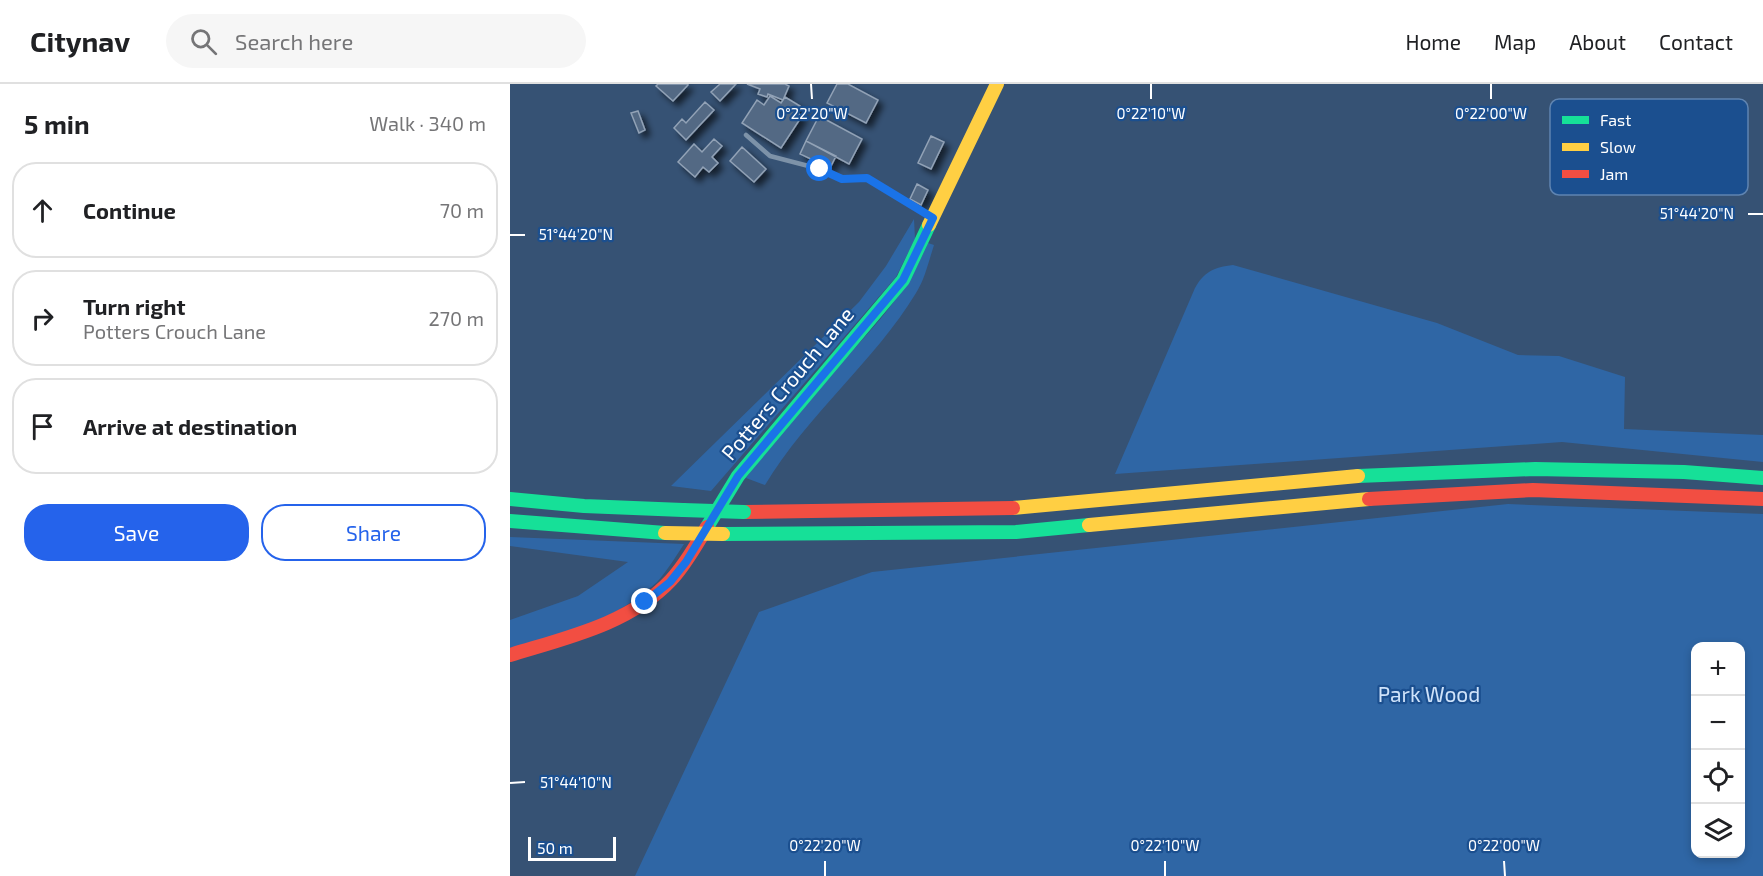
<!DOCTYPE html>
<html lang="en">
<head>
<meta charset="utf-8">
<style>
	body { margin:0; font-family:"Exo 2",sans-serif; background:#f6f6f6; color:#202124 }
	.controls { position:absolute; right:18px; bottom:18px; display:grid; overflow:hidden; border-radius:12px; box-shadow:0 3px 9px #0003 }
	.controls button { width:54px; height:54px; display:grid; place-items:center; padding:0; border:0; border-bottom:2px solid #e0e0e0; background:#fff; color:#202124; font:30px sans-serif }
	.scale { position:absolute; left:18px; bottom:15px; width:88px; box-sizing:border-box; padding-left:6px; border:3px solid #fff; border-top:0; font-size:16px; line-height:21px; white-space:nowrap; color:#fff; -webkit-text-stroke:4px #1b4f8f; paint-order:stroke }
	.stop { position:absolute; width:18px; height:18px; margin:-14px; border:4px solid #1a73e8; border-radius:50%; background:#fff }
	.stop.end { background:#1a73e8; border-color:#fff; box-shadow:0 2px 6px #0008 }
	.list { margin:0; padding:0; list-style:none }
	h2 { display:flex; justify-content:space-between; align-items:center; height:78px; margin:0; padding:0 24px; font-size:26px }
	h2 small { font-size:20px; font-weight:400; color:#757577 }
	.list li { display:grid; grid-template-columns:39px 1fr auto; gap:18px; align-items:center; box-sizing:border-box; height:96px; margin:0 12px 12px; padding:0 12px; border:2px solid #e0e0e0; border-radius:24px }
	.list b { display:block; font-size:22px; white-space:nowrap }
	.list p { margin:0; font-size:20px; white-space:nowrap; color:#757577 }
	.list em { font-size:20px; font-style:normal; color:#757577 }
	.actions { display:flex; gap:12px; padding:18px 24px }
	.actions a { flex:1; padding:14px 0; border:2px solid #2563eb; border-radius:24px; text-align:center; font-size:21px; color:#2563eb }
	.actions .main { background:#2563eb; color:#fff }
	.icon { flex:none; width:33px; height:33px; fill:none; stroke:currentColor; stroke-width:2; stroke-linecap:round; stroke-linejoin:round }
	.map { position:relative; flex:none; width:1253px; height:792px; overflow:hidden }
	header { display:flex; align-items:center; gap:36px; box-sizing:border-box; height:84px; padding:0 30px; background:#fff; border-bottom:2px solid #e0e0e0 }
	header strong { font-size:28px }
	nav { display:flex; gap:33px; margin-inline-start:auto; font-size:21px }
	.search { width:420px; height:54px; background:#f6f6f6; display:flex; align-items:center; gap:15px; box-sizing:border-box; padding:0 21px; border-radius:33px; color:#757577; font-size:22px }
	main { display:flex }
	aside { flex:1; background:#fff }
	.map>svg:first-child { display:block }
	.green { fill:#2f66a5; fill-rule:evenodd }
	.building { fill:#526984; stroke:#92a2b6; stroke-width:1.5; filter:url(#shadow) }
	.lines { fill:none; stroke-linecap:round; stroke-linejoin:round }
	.lane { stroke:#7d92a8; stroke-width:4.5 }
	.fast { stroke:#16e098; stroke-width:14 }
	.slow { stroke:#ffcf43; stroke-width:14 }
	.jam { stroke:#f24e42; stroke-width:14 }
	.fast-bridge { stroke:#16e098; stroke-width:14 }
	.slow-bridge { stroke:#ffcf43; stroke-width:14 }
	.route { stroke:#1a73e8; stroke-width:8 }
	.ticks { fill:none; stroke:#fff; stroke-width:2 }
	.labels { text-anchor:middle; stroke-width:4.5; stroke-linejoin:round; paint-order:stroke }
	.street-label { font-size:21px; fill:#fff; stroke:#1b4f8f }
	.park-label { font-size:21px; fill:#cfe3fa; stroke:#1b4f8f }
	.key { fill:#1b4f8f; stroke:#5f84b1; stroke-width:1.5 }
	.key-label { font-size:16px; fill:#fff }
	.ticks-label { font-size:15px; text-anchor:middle; fill:#fff; stroke:#1b4f8f; stroke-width:4.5; stroke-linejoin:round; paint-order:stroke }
</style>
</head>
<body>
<header>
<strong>Citynav</strong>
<div class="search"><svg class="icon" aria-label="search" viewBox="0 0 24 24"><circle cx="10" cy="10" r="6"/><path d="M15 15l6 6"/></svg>Search here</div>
<nav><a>Home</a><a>Map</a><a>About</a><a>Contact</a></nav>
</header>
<main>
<aside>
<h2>5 min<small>Walk · 340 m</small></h2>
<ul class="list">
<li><svg class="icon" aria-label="ahead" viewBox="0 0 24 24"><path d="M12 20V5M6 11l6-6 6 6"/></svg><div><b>Continue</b></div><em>70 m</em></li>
<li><svg class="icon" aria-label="right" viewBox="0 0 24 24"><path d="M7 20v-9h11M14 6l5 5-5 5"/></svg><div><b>Turn right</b><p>Potters Crouch Lane</p></div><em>270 m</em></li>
<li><svg class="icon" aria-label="arrive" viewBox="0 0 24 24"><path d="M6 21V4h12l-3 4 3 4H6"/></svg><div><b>Arrive at destination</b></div></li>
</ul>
<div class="actions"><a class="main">Save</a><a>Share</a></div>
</aside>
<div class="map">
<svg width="1253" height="792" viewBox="0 0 1253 792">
	<defs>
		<filter id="shadow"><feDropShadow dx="5" dy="5" stdDeviation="3" flood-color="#0009"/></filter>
	</defs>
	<rect width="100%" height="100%" fill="#365274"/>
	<path class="green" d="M404,135L405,155L386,193L201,407L161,402L349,218L376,182Z
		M418,159L424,161C419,176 415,195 406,209C364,278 298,330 255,401L236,394C258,364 280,335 305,308C346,261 393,219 418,159Z
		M723,181L927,239L1008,271L1049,272L1115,293L1114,345L1253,351V378L1052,358L605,390L685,204C694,188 704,183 723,181Z
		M998,420L1253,430V792H125L249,528L362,488ZM1186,562H1230V770H1186Z
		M0,453L174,460C166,472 157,487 147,498C107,536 52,551 0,564V536L68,512L118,478L0,462Z"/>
	<path class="building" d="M148,0H178V1L163,17L146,2Z
		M210,0H226L210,17L201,8Z
		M237,0H275L279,2L273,16L258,10L257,13L248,10L250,5Z
		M327,0H338L368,16L356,39L317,19Z
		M260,12L271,19L275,13L290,22L286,28L292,32L271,64L232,39L247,16L254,21Z
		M195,18L204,26L176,56L164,44L172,35L176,39Z
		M128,27L135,46L129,49L121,29Z
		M309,32L352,55L339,80L296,57Z
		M421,52L434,58L421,85L408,79Z
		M204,55L212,62L202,73L208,79L199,88L193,83L185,93L168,78L184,60L192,68Z
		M296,57L326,72L320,84L290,70Z
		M232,63L256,85L244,98L220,77Z
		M407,100L418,106L411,121L400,115Z"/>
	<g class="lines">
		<path class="lane" d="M236,51L260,72L310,85L332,95L357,94L421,133"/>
		<path class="fast" d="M848,392L1025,385L1174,388L1253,394
			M0,415L74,422L173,426
			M0,437L155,449
			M197,443L228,392L393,196L419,141
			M213,450L506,448L579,441"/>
		<path class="slow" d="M419,141L487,0
			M503,424L848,392
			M579,441L859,415"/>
		<path class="jam" d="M859,415L1023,406L1253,415
			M234,428L503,424
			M0,571C55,554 120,540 161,496C176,480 186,461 197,443"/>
		<path class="fast-bridge" d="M173,426L234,428"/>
		<path class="slow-bridge" d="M155,449L213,450"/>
	</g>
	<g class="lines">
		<path class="route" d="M135,518L160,498L176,478L228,392L393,196L423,134L357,94L332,95L310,85"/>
	</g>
	<path class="ticks" d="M301,0L302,15M641,0V15M981,0V15M1238,130H1253M0,151H15M0,699L15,698M315,777V792M655,777V792M994,777L995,792"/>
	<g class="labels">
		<g class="street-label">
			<text transform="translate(278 300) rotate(-50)" y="7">Potters Crouch Lane</text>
		</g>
		<g class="park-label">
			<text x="919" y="618">Park Wood</text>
		</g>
	</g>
	<rect x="1040" y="15" width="198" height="96" rx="9" class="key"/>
	<rect x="1052" y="32" width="27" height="8" fill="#16e098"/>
	<rect x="1052" y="59" width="27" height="8" fill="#ffcf43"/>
	<rect x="1052" y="86" width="27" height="8" fill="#f24e42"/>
	<g class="key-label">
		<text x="1090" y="42">Fast</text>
		<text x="1090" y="69">Slow</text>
		<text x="1090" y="96">Jam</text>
	</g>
	<g class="ticks-label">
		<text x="302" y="35">0°22'20"W</text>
		<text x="641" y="35">0°22'10"W</text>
		<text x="981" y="35">0°22'00"W</text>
		<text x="1187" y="135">51°44'20"N</text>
		<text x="66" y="156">51°44'20"N</text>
		<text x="66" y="704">51°44'10"N</text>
		<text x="315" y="767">0°22'20"W</text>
		<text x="655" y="767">0°22'10"W</text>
		<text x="994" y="767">0°22'00"W</text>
	</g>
</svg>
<div class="controls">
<button>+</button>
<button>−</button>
<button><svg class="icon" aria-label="locate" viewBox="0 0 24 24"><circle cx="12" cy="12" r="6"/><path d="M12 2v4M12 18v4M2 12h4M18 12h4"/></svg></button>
<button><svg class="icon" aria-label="layers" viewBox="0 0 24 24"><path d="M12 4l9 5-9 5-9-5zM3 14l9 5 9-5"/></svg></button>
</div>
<div class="scale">50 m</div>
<div class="stop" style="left:310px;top:85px"></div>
<div class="stop end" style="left:135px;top:518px"></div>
</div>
</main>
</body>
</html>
